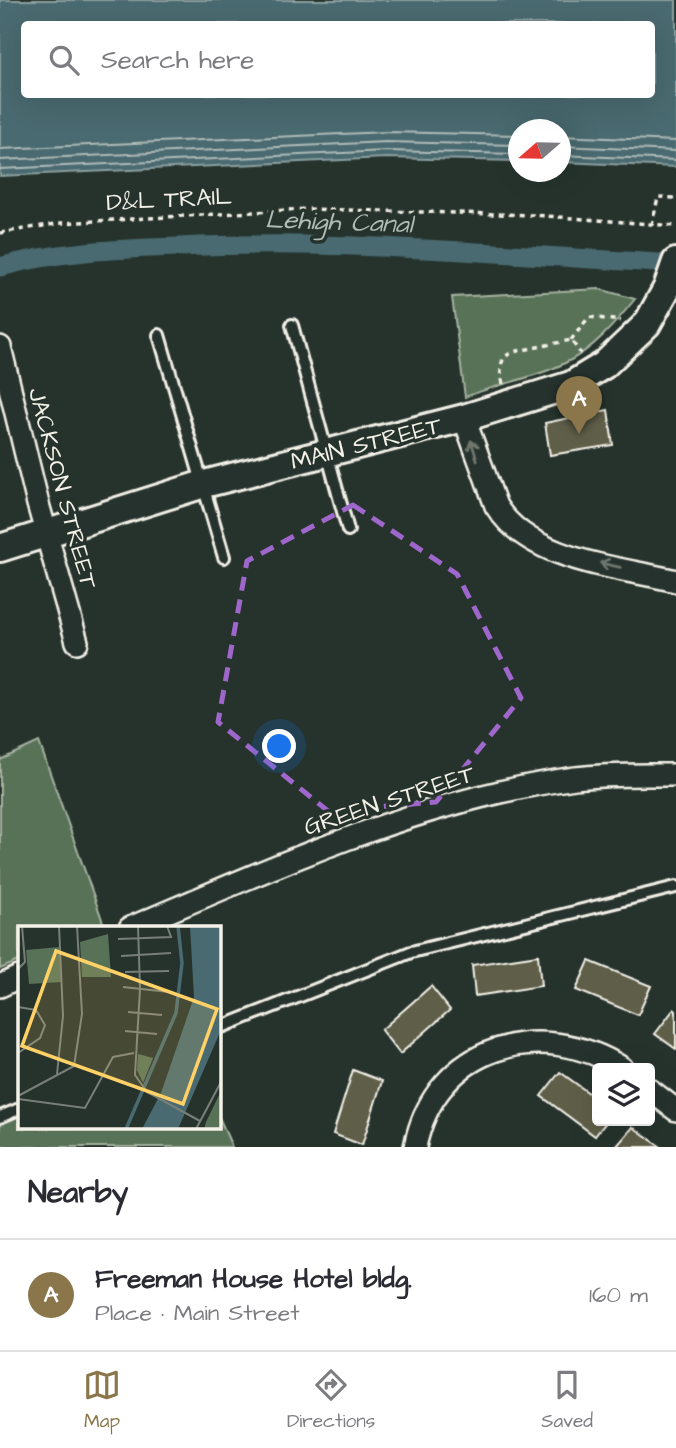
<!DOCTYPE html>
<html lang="en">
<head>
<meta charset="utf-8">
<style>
	body { margin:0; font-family:"Architects Daughter",sans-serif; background:#f7f7f7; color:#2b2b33 }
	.controls { position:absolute; right:21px; bottom:21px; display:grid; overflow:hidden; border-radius:7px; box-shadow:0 7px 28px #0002 }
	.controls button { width:63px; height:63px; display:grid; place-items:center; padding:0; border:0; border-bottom:2px solid #e1e1e2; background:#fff; color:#2b2b33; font:35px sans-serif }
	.compass { position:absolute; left:508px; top:119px; width:63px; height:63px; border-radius:50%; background:#fff; box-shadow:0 7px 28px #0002; rotate:250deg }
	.you { position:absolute; left:280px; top:747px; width:24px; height:24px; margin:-18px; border:5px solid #fff; border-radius:50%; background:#1a73e8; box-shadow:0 0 0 10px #1a73e833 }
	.badge { display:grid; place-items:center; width:46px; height:46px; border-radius:50%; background:#8a764a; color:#fff; font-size:23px; font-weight:700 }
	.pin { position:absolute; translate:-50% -58px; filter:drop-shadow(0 2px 4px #0008) }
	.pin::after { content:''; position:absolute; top:37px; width:24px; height:21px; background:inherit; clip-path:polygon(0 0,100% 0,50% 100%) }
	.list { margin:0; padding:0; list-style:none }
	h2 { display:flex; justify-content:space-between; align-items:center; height:91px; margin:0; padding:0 28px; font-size:30px }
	h2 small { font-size:23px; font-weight:400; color:#7c7c81 }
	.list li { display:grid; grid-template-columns:46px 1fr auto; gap:21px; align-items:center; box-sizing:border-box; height:112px; padding:0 28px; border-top:2px solid #e1e1e2 }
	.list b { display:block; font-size:26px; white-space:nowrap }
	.list p { margin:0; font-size:23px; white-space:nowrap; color:#7c7c81 }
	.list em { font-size:23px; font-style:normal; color:#7c7c81 }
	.icon { flex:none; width:38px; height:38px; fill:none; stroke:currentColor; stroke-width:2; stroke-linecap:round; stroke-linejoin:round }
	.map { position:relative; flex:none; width:676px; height:1147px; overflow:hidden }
	.search { position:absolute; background:#fff; box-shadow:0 7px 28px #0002; left:21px; right:21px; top:21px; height:77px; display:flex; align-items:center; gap:18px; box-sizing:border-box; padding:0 24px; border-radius:7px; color:#7c7c81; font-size:26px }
	.sheet { height:203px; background:#fff }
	nav { display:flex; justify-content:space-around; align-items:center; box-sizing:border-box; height:98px; border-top:2px solid #e1e1e2; background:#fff; font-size:19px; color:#7c7c81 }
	nav a { display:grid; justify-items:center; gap:4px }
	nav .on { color:#8a764a }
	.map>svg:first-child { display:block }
	.green { fill:#587258; stroke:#a6b2a0; stroke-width:2 }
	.water { fill:#496a70; stroke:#8da0a0; stroke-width:2; fill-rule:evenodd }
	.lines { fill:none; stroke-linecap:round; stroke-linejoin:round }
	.shore { stroke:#b0bbb8; stroke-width:2 }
	.canal { stroke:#496a70; stroke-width:19 }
	.building { fill:#5f5f4a; stroke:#f4f1e8; stroke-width:2 }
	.service-casing { stroke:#f4f1e8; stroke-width:16 }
	.minor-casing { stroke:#f4f1e8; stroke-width:26 }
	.tertiary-casing { stroke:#f4f1e8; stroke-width:32 }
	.path { stroke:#f4f1e8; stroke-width:3.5; stroke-dasharray:5 5; stroke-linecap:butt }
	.service { stroke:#26332d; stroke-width:10 }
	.minor { stroke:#26332d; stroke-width:21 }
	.tertiary { stroke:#26332d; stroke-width:26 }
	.oneway { stroke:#6e766e }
	.marked { fill:none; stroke:#9f67cb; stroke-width:5; stroke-dasharray:14 9; stroke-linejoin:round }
	.labels { text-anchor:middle; stroke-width:7; stroke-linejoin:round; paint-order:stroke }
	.street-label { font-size:24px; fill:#f4f1e8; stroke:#26332d }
	.water-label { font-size:26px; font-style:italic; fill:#b0bbb8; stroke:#26332d }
	.inset-river { fill:none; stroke:#496a70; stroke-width:3.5 }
	.inset-road { fill:none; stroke:#787f78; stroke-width:2 }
	.view { fill:#ffd166; fill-opacity:0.15; stroke:#ffd166; stroke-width:3.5 }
	.inset-edge { fill:none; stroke:#f4f1e8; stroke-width:3.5 }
</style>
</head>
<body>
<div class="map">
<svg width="676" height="1147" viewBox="0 0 676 1147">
	<rect width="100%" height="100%" fill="#26332d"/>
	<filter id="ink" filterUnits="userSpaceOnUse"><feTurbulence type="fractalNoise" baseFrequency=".0143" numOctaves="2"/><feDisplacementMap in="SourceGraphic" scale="14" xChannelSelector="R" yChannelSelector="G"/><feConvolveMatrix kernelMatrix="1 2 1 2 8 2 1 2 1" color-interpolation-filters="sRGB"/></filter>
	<g filter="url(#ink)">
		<path class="green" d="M599,289L635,299C615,324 592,351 563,364C532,379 497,384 465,397L452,297Z
			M39,742L104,925L97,928H19V961L0,969V760Z
			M19,1114V1128H219V1117L232,1147H0V1122Z"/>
		<path class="water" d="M0,0H676V167L561,162L560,130H518V161L386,158L0,176ZM24,24H652V94H24Z"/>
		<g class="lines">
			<path class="shore" d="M560,136L676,141
				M560,146L676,151
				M0,149L386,132L518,135
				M560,155L676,160
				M0,160L386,142L518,145
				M0,169L386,151L518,154"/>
			<path class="canal" d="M0,267C57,251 119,249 179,247C344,239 511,255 676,264"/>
		</g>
		<path class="building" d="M608,410L613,445L550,455L545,423Z
			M538,955L541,986L475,996L472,965Z
			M589,961L651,986L638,1015L576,990Z
			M431,986L450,1010L400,1054L381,1030Z
			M674,1009L676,1011V1049L655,1034Z
			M353,1070L382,1081L362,1145L333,1134Z
			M560,1072L597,1099V1121H607L595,1136L541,1096Z
			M633,1127L661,1147H616Z"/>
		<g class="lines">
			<defs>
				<path id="service" d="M292,325L348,530
					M159,335L224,557
					M219,1028L411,952L676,887
					M0,1117L19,1109"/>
				<path id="minor" d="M0,347L38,504L77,642
					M464,418L496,506C530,561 618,567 676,581
					M130,928C274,867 419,800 575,778C608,774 643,775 676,775
					M0,986L19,977
					M650,1090L676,1110
					M415,1147C435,1045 541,1017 622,1068"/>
				<path id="tertiary" d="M0,548L204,484L464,418L571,385L604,365L647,324L667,288L676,262"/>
			</defs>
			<use href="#service" class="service-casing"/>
			<use href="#minor" class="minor-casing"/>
			<use href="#tertiary" class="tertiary-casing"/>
			<path class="path" d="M652,225L658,197L676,198
				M0,233L61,223L307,209L533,215L676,226
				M571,340L589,317L621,321
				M503,384C500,370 498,358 513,352L571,340L581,354"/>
			<use href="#service" class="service"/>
			<use href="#minor" class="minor"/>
			<use href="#tertiary" class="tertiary"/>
		</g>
		<defs><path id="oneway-shaft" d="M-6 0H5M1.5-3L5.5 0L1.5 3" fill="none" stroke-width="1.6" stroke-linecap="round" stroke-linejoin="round" transform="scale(1.75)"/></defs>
		<g class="oneway">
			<use href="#oneway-shaft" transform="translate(474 450) rotate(-108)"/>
			<use href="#oneway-shaft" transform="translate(610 565) rotate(-167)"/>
		</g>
	</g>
	<path class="marked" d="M353,505L457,574L521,698L436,802L328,811L218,722L247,561Z"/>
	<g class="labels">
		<g class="street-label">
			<text transform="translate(169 199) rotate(-3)" y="8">D&amp;L TRAIL</text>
			<text transform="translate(366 443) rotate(-14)" y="8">MAIN STREET</text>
			<text transform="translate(63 488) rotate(75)" y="8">JACKSON STREET</text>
			<text transform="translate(389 800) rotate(-18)" y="8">GREEN STREET</text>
		</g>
		<g class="water-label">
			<text transform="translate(339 221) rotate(2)" y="9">Lehigh Canal</text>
		</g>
	</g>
	<g transform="translate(18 926)">
		<rect width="203" height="203" fill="#26332d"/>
		<path d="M90,8L93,51H64L62,16ZM42,21L43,56L11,58L8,24ZM120,128L135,132L125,157L119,144ZM203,165V203H186L188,196Z" fill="#587258"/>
		<path d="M172,0H203V104L160,203H124L143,167L176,71Z" fill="#496a70"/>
		<path class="inset-river" d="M108,203L158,87L164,37L160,0"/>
		<path class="inset-road" d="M120,0L122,63L117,149L129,166L182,195M100,13L153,11L149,0M103,30L153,27M0,43L7,36L4,0M107,46L151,45M105,61L151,66M0,81L18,84L27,99L22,112L0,127M110,86L144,89M107,105L139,108M39,148L45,90L41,0M0,170L56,140L64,88L59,0M0,173L67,182L95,131L116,127M178,203L203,156"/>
		<path class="view" d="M38,25L199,83L165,178L4,120Z"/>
		<rect width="203" height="203" class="inset-edge"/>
	</g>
</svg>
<div class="controls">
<button><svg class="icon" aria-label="layers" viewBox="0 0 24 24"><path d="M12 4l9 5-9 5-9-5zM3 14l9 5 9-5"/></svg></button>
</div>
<svg class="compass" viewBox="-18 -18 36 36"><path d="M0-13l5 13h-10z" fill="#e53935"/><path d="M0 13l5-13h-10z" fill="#7c7c81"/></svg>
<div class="you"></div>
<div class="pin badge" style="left:579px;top:434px">A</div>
<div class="search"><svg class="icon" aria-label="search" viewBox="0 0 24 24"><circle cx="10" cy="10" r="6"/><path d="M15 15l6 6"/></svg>Search here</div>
</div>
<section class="sheet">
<h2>Nearby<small></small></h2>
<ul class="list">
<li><span class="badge">A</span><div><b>Freeman House Hotel bldg.</b><p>Place · Main Street</p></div><em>160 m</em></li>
</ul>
</section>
<nav>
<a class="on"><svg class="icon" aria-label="map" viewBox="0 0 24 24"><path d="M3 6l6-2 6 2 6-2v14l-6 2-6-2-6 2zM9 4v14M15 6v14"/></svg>Map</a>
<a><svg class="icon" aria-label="directions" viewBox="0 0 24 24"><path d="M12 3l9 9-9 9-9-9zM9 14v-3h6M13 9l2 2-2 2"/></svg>Directions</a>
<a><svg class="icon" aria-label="saved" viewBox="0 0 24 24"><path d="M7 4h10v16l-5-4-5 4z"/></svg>Saved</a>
</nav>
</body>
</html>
